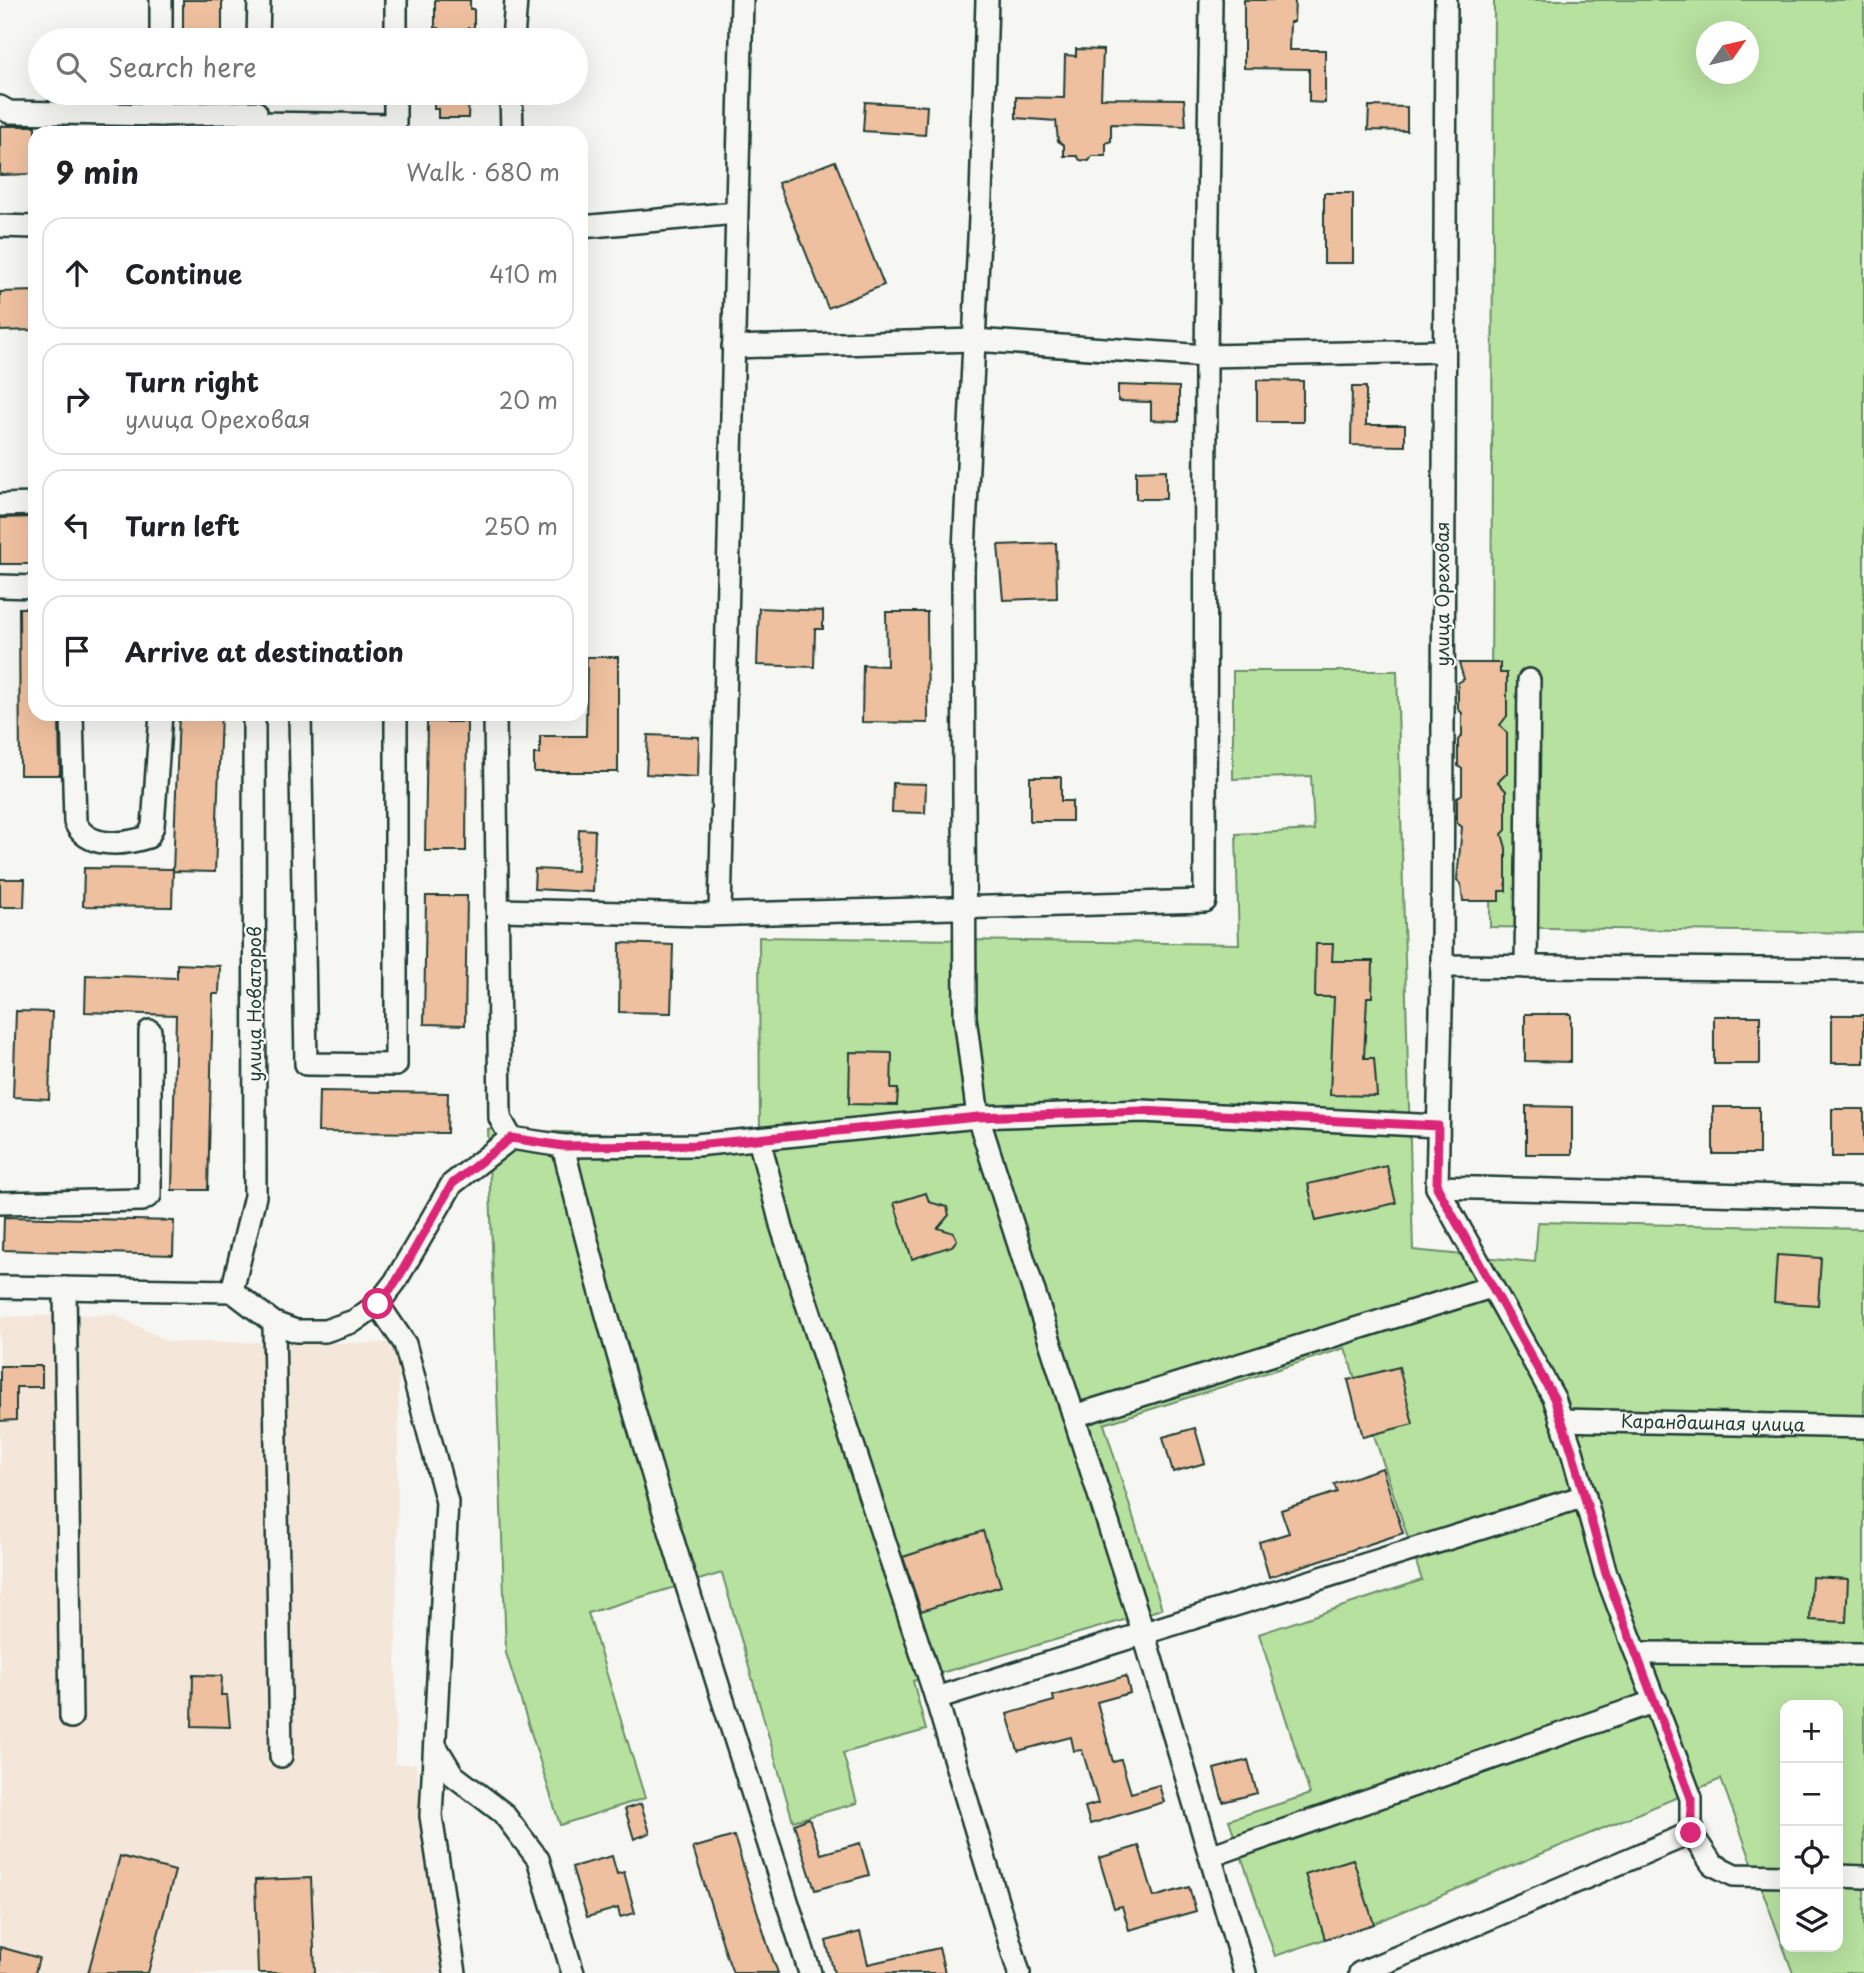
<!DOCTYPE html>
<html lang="en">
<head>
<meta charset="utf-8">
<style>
	body { margin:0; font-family:"Playpen Sans",sans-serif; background:#f2f2f2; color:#202124 }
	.controls { position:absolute; right:21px; bottom:21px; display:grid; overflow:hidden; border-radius:14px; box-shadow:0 7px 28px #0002 }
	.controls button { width:63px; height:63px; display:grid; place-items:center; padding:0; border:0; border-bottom:2px solid #e0e0e0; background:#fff; color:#202124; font:35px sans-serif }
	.compass { position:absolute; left:1696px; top:21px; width:63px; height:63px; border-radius:50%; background:#fff; box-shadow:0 7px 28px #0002; rotate:56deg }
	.stop { position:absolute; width:21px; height:21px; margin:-16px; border:5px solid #db2777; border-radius:50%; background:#fff }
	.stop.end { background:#db2777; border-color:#fff; box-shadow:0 2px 7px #0008 }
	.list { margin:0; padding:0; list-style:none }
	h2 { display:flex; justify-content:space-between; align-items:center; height:91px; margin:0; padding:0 28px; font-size:30px }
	h2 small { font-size:23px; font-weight:400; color:#757577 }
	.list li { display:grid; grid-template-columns:46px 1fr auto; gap:21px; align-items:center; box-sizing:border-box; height:112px; margin:0 14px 14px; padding:0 14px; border:2px solid #e0e0e0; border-radius:21px }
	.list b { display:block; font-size:26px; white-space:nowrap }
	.list p { margin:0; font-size:23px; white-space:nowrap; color:#757577 }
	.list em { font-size:23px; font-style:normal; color:#757577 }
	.icon { flex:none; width:38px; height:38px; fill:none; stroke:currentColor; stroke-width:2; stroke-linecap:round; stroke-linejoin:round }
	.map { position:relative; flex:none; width:1864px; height:1973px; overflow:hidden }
	.search { position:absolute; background:#fff; box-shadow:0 7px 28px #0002; left:28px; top:28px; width:560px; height:77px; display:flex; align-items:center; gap:18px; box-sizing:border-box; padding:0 24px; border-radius:38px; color:#757577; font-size:26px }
	.panel { position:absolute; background:#fff; box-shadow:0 7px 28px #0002; left:28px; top:126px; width:560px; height:595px; border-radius:21px }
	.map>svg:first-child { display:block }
	.built { fill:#f4e6d9 }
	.green { fill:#b7e19f; stroke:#6b8f6a; stroke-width:2; fill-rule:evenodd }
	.building { fill:#efc09f; stroke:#1f3d34; stroke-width:2 }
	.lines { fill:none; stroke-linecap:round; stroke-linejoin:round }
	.minor-casing { stroke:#1f3d34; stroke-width:26 }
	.minor { stroke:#f6f6f2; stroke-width:21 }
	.route { stroke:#db2777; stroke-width:9 }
	.labels { text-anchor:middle; stroke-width:5; stroke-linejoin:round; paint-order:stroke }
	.street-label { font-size:18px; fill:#1f3d34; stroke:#f6f6f2 }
</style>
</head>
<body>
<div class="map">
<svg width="1864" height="1973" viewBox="0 0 1864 1973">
	<rect width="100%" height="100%" fill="#f6f6f2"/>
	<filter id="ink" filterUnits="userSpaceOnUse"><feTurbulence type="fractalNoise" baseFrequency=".0143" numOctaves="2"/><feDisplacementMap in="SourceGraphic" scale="14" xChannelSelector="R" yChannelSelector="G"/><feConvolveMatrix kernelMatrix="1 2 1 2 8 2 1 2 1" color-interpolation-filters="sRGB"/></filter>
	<g filter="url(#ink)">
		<path class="built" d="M115,1314L168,1342L399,1343L395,1764H416L441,1973H0V1317Z"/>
		<path class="green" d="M1494,0H1864V933L1490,927ZM1706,32H1748V74H1706Z
			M1233,671H1397L1413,1250L1535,1262L1538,1222L1864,1229V1973H1793L1721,1779L1373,1924L1353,1859L1306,1874L1325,1939L1275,1956L1229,1820L1310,1794L1259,1634L1422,1580L1345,1348L1104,1424L1162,1609L913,1681L926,1730L843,1753L857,1803L793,1821L722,1573L588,1613L645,1798L560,1825L506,1653L488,1129L760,1140L759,937L1239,944L1236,834L1314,830L1311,776L1233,779ZM1785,1705H1838V1947H1785Z"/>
		<path class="building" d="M183,0H222V40H183Z
			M435,0H470V9H474V28H469V40H439V28H435Z
			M1244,0H1295L1294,22H1290L1289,50H1325V103L1309,102V69L1244,68Z
			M1076,49L1103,50L1101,98L1184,99L1186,126L1111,124V141L1106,143V156H1092L1089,161L1080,160L1077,156H1064V145L1058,141L1056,121L1016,118V97L1064,98L1065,55L1076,56Z
			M434,93H469L468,118H438V109H434Z
			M865,102L927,106L925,135L863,131Z
			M1369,106L1407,107V131L1368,130Z
			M0,126H35V174L0,175Z
			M835,161L884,285L828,308L778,183Z
			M1324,193H1353V263H1324Z
			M35,291V330L0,331V292Z
			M1257,380L1303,381V422H1257Z
			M1118,385L1179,387V421L1151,420V402L1118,401Z
			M1352,387H1366V425H1405V446L1351,445Z
			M1166,470V499H1136V471Z
			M35,517V564H0V518Z
			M1056,543L1057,598L1003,600L998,545Z
			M19,608H35V714H59L60,775H20Z
			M759,608L823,611V629H815L814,667L757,665Z
			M886,612H927L928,723L862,722L863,665L887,666Z
			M587,657H618V772H534V754H540V736H586Z
			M1459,663H1500V673H1507V716L1500,725L1507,733V773L1498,782L1506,791V830L1502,834L1506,848V891H1499V901H1463L1461,884L1457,880L1462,827L1457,823V798L1462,794V769L1458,766V740L1462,736V713L1458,709V683L1464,679Z
			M179,714H221L215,872L173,871Z
			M427,722H467L466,851H425Z
			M648,735L699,737L698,777L646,774Z
			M1030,777H1061V801H1072V821H1030Z
			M893,783L926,784L925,813L892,812Z
			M579,829L595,830L593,892L534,889L535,869L577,871Z
			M84,868L173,869L172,907L83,906Z
			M0,879H25L24,907H0Z
			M426,896H467L465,1025L424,1024Z
			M620,943L673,945L671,1013L619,1012Z
			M1316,944H1333L1332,961H1373L1372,997H1367L1364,1058H1374L1377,1096L1330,1095L1334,997H1315Z
			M177,964L220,966L219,994H213L208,1190H172L176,1015L85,1012L86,975L177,978Z
			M16,1011L52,1012L49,1099L13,1097Z
			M1525,1014H1571V1062L1525,1061Z
			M1832,1015H1864V1063H1832Z
			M1714,1016H1760V1064H1714Z
			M850,1052L892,1053L891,1089H898L897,1105L849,1104Z
			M319,1091L448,1093L447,1133L318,1132Z
			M1526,1106L1572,1107V1154H1526Z
			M1713,1107H1759V1154H1713Z
			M1832,1109H1864V1157H1832Z
			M1387,1166L1396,1203L1316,1221L1308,1184Z
			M926,1193L929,1202L947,1207L949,1215L938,1228L954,1233L957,1240L952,1246L912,1259L894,1203Z
			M4,1217L174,1221L173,1255L3,1250Z
			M1777,1255L1821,1258L1818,1305L1774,1302Z
			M0,1366H42V1387H16V1420L0,1421Z
			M1399,1367L1413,1424L1363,1437L1348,1380Z
			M1195,1428L1205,1463L1173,1472L1163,1437Z
			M1382,1468L1403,1533L1269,1577L1259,1542L1289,1533L1281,1510L1337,1492L1334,1484Z
			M983,1531L1001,1586L921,1611L903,1557Z
			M1812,1577L1848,1579L1846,1622L1810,1620Z
			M193,1675L222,1676L221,1695H227L230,1727L192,1726Z
			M1126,1676L1130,1693L1097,1702L1113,1762L1121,1760L1131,1793L1159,1785L1164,1802L1090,1824L1085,1807L1098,1803L1082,1750L1074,1751L1071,1737L1018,1751L1007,1714L1054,1701L1053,1696Z
			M1248,1760L1257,1793L1223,1802L1214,1769Z
			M641,1804L650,1833L634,1839L625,1809Z
			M809,1818L821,1854L860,1843L869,1875L815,1890L794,1824Z
			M734,1836L768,1946L778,1973H733L727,1957L693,1848Z
			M1139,1846L1154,1897L1189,1887L1196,1911L1129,1930L1122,1906L1114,1908L1099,1858Z
			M120,1856L175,1871L148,1973H88Z
			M612,1856L617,1874L624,1872L635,1913L620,1917L618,1908L587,1917L572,1867Z
			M1353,1859L1374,1924L1325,1939L1305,1874Z
			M311,1878L315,1973H258L255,1880Z
			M860,1932L868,1964L939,1948L945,1973H834L826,1941Z
			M0,1947L39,1958L35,1973H0Z"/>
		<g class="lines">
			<defs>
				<g id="minor">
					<path d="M987,0L981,197L963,571L965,1017L978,1117L1144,1635L1245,1973"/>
					<path d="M1446,0L1442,966L1437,1187L1554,1398L1572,1451L1606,1574L1691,1798V1833L1712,1864L1734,1875L1785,1876"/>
					<path d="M161,40V0"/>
					<path d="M258,40L259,0"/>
					<path d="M396,40V0"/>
					<path d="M513,40L516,0"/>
					<path d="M511,93L512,133"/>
					<path d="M0,107L9,112L160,115V93"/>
					<path d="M160,115L256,112"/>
					<path d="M256,123L395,125V93"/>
					<path d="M0,226L35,227"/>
					<path d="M581,227L736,213"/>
					<path d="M733,347L974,340L1206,356L1444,351"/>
					<path d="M0,505L35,504"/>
					<path d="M0,586L35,587"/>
					<path d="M72,714L75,822C87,849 123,845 148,837L153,826L161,714"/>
					<path d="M300,714L306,1064L396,1065V714"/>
					<path d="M495,714L500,1118L511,1138"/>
					<path d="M498,910L704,915L1205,901L1206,356L1211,0"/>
					<path d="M720,914L742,0"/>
					<path d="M1442,966L1864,970"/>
					<path d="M1526,967L1529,680"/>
					<path d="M759,1139L782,1228L936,1698L1019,1973"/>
					<path d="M563,1146C631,1426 723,1699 810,1973"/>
					<path d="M1437,1187L1864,1198"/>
					<path d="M0,1203L142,1200L150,1195V1031"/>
					<path d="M0,1287L232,1291L274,1323L296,1331H325L354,1321L378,1304L395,1282L452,1184L511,1138L563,1146L696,1145L978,1117L1142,1111L1438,1126"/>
					<path d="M65,1288L71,1717"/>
					<path d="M232,1291L255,1196L254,714"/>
					<path d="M378,1304L405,1344L447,1502L431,1816L455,1973"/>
					<path d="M274,1323L281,1756"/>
					<path d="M1074,1416L1491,1287"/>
					<path id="s1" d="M1561,1420L1864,1427"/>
					<path d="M1638,1653L1864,1654"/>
					<path d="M936,1698L1585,1496"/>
					<path d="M436,1747L453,1775L503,1813L538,1859L573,1973"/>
					<path d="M1210,1856L1656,1701"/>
					<path d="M1838,1876L1864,1877"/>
					<path d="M1360,1973L1691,1833"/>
				</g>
			</defs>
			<use href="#minor" class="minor-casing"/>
			<use href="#minor" class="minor"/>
		</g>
	</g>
	<g class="lines" filter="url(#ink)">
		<path class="route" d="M378,1304L396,1282L452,1184L511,1138L563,1146L696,1145L978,1117L1142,1111L1438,1126L1437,1187L1554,1398L1572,1451L1606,1574L1691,1798V1833"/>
	</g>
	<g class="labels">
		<g class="street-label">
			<text transform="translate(1443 594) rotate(-90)" y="6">улица Ореховая</text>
			<text transform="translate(255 1004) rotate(-90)" y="6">улица Новаторов</text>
			<text dy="6" stroke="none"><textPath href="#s1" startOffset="152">Карандашная улица</textPath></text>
		</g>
	</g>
</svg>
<div class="controls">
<button>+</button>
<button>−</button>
<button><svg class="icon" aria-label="locate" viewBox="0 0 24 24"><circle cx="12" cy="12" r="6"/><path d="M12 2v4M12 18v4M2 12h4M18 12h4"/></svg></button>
<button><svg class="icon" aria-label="layers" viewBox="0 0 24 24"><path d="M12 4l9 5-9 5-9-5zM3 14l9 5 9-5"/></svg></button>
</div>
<svg class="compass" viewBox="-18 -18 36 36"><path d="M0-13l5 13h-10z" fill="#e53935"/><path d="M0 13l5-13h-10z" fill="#757577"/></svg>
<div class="stop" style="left:378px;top:1304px"></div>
<div class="stop end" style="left:1691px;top:1833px"></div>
<div class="search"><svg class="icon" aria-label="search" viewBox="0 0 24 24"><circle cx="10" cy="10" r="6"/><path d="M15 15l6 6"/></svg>Search here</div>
<section class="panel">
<h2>9 min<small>Walk · 680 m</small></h2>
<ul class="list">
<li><svg class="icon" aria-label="ahead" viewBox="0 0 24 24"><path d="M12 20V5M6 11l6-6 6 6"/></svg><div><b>Continue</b></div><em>410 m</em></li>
<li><svg class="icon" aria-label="right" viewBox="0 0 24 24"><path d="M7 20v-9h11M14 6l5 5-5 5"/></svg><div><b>Turn right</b><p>улица Ореховая</p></div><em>20 m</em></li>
<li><svg class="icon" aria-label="left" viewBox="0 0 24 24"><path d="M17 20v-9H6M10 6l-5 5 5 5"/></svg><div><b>Turn left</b></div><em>250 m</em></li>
<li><svg class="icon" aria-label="arrive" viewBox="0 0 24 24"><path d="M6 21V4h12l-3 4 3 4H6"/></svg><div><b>Arrive at destination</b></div></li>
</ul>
</section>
</div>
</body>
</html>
